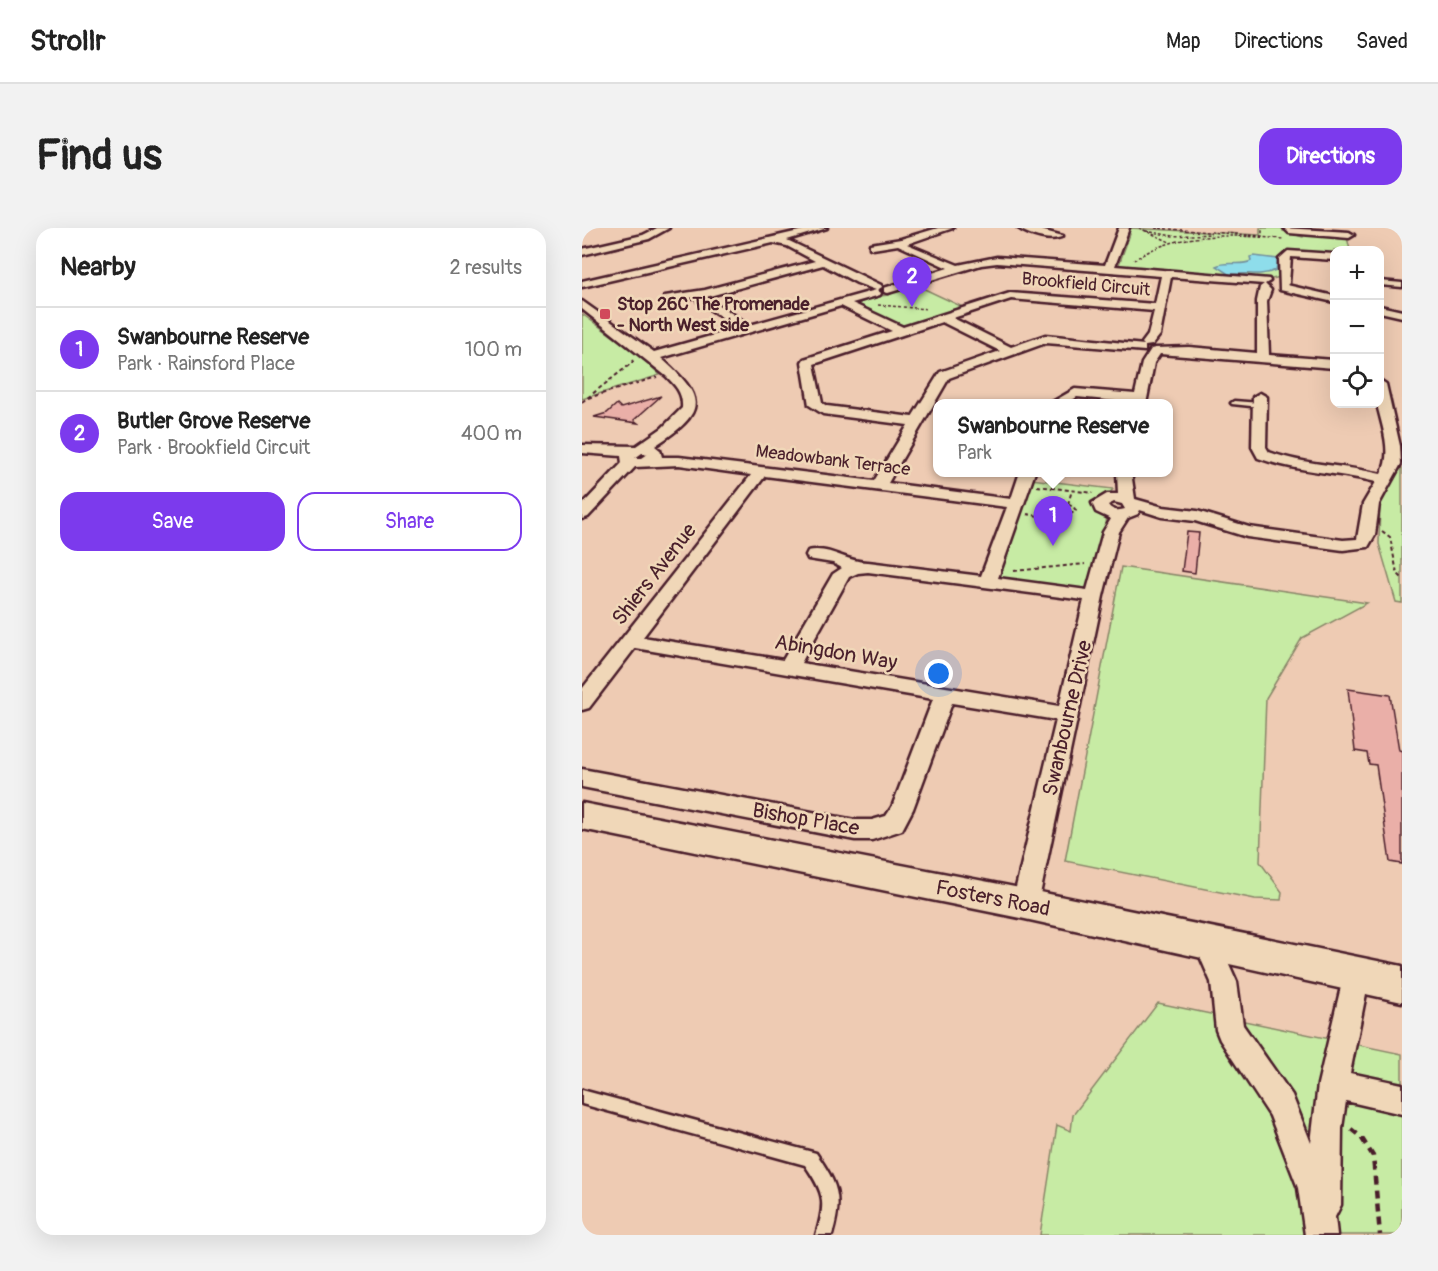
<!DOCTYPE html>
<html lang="en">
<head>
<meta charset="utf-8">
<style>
	body { margin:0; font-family:Pangolin,sans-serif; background:#f2f2f2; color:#222 }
	.controls { position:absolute; right:18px; top:18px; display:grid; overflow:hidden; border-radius:12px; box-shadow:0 6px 24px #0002 }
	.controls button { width:54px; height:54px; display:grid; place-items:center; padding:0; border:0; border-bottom:2px solid #e0e0e0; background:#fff; color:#222; font:30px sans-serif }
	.you { position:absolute; left:357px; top:446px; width:21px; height:21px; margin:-15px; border:4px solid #fff; border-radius:50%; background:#1a73e8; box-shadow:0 0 0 9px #1a73e833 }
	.badge { display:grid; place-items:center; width:39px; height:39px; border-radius:50%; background:#7c3aed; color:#fff; font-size:20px; font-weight:700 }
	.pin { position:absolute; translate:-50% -50px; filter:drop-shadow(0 2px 3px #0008) }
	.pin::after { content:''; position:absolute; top:32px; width:21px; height:18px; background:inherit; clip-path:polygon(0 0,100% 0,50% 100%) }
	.popup { position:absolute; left:351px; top:171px; width:240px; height:78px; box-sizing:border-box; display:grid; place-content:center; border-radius:12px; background:#fff; filter:drop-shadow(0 2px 4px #0005); font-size:20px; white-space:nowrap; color:#767676 }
	.popup b { font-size:22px; color:#222 }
	.popup::after { content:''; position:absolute; left:50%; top:100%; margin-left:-12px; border:12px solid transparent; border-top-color:#fff }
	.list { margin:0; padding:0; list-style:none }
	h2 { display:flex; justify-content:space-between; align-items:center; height:78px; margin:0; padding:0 24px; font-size:26px }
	h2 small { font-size:20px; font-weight:400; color:#767676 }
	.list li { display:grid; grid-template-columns:39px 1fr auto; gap:18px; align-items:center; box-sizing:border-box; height:84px; padding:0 24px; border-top:2px solid #e0e0e0 }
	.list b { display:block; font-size:22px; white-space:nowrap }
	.list p { margin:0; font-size:20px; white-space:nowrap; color:#767676 }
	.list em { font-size:20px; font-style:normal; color:#767676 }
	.actions { display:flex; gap:12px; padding:18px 24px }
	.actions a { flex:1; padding:14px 0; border:2px solid #7c3aed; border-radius:18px; text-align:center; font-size:21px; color:#7c3aed }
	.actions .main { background:#7c3aed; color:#fff }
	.icon { flex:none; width:33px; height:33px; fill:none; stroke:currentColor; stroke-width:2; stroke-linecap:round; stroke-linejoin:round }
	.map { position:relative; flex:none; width:820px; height:1007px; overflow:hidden; border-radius:18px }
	header { display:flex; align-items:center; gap:36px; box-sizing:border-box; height:84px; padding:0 30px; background:#fff; border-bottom:2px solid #e0e0e0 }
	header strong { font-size:28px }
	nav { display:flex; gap:33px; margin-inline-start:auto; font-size:21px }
	.intro { display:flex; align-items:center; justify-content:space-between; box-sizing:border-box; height:144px; padding:0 36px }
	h1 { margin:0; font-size:42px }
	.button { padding:15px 27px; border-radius:18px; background:#7c3aed; color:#fff; font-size:21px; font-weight:700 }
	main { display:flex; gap:36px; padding:0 36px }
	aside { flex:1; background:#fff; border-radius:18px; box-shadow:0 6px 24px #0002 }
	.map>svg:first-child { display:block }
	.green { fill:#c7eba4; stroke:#888568; stroke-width:1.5 }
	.water { fill:#8eddeb; stroke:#73919e; stroke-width:1.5 }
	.building { fill:#eaafa8; stroke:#4a1f2b; stroke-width:1.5 }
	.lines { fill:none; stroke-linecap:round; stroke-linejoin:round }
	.service-casing { stroke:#4a1f2b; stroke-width:5 }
	.minor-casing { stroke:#4a1f2b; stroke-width:5 }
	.secondary-casing { stroke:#4a1f2b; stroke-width:5 }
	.path-far2 { stroke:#4a1f2b; stroke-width:1.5; stroke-dasharray:3 2; stroke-linecap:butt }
	.path-far1 { stroke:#4a1f2b; stroke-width:2; stroke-dasharray:4 3; stroke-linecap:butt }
	.path { stroke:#4a1f2b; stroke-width:4.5; stroke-dasharray:8 6; stroke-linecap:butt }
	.service { fill:#f0d7b8; fill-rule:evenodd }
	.minor { fill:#f0d7b8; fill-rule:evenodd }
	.secondary { fill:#f0d7b8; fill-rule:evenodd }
	.poi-dot { fill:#d1495b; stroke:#f0d7b8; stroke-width:2 }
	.labels { text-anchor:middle; stroke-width:5; stroke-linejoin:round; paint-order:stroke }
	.far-street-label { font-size:18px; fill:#4a1f2b; stroke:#f0d7b8 }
	.far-poi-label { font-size:18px; font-weight:bold; fill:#4a1f2b; stroke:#f0d7b8; text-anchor:start }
	.street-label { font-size:21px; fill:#4a1f2b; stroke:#f0d7b8 }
</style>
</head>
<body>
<header>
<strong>Strollr</strong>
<nav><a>Map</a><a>Directions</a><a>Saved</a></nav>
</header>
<div class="intro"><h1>Find us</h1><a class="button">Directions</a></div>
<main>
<aside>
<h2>Nearby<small>2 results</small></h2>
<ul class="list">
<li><span class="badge">1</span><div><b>Swanbourne Reserve</b><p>Park · Rainsford Place</p></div><em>100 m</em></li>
<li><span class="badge">2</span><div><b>Butler Grove Reserve</b><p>Park · Brookfield Circuit</p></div><em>400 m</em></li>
</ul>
<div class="actions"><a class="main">Save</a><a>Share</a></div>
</aside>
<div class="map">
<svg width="820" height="1007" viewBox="0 0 820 1007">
	<rect width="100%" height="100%" fill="#eecbb3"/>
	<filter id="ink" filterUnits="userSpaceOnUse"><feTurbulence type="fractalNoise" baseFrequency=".0167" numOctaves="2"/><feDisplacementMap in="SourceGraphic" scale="12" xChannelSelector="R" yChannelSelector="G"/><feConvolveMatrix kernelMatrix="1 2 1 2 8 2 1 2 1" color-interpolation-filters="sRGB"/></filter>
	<g filter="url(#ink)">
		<path class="green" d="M548,0L678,7V0H701V3C710,4 714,8 721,9L722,6L765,9L768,22H752V28L707,25L698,49L686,52L536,39L548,6L546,5Z
			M334,57L385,81L319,99L275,77L288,69L307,67L319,60Z
			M0,86L62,131L78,147L0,171Z
			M819,240H820V375L814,374L797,316L798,271Z
			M449,251L531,261L526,267L524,298L511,353L503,362L423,352L415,346Z
			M539,339L785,375L720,410L684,470L678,634L700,664L699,672L673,671L483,633Z
			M576,775L820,826V1007H458L475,897L489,903L491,887Z"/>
		<path class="water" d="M672,28L696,31L694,42C676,50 665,43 648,47L634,38C645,32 658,39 669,33L668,29Z"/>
		<path class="building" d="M79,168L52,192L56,195L12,189L25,185L35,176L39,180Z
			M605,304L617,305L613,345L600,343Z
			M766,461L808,467L817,522L820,523V636L808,634L794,537L787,536L785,525L773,523Z"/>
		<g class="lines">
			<defs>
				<path id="service" d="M798,53L820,55V59L798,57Z
					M652,173L678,175L681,177L678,179L650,176L649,175Z
					M0,862L234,925C256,957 261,969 250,1007H234C244,974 243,966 223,937L0,876Z"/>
				<path id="minor" d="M75,0H87L67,11L0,27V21L61,7Z
					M230,0H245L205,12L299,57L300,59L295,62L299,65L298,67L270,75L321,99L428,65L573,76L579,48L415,35L399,37L306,65L302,64V60L366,40L316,17L291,21L288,20V16L319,11L356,0H371L325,16L376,37L415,29L523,37L537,0H547L533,38L687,51L688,53L683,56L689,62L685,73L687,127L752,132V140L578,126L572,135L564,176L495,169L484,176H467L493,161L553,166L560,135L569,121L573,120L607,119L675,125V73L678,59L682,56L589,49L578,107L570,117L563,118V123L464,115L367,150L306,255L429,271L438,244H453L416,350L505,362L521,304L529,291L514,284L510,275L525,266H536L535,244H549L553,271L581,279L615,283L667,299L761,312L775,311L781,276L794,254C755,244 714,244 676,230L670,219L671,169L678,165L685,169L684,219L687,224C722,237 762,237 799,246C811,225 800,198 795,176H798V152L804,156L818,218L819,236L797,276L793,307L786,319L761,322L665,309L613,293L580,289L558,282L556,286L546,290L537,304L521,368L456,676L452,684L443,687L434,684L430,676L474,492L370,475L331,581L320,602L290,612H273L0,559V541L273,592H290L304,588L310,579L351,471L53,420L7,480L0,482V461L169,247L97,237L53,239L6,289L0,291V277L40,235L39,228L0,225V217L54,218L80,200L100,180C101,165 94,158 84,148L0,81V73L72,124L157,100L116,74L114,69L87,73L82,70L83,68L123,62L233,33L205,18L191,15L0,59V53ZM241,37L275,55L294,62L168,97L124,69ZM429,71L572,83L566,107L560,115L562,117L463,107L429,119L371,90ZM259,78L310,103L222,131L220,134L227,177L241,186L326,197L292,253L97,229H80L78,222L73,218C126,183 124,170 79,130ZM360,94L418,123L358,144L330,189L245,178L240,175L232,136ZM60,225L66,226L60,230H53ZM183,248L425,279L399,348L286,334C266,335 248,318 226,323L224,327L226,331L251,335L260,340L251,346L201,432L61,409ZM532,274L540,276L543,281C537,283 530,283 526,277ZM286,344L502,372L477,478L219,435L267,349L276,345Z
					M436,0H451L481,8C470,15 446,7 436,0Z
					M702,0L767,4L772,7L767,10L707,5Z
					M706,23L752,26V32L709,29L707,55L705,57L752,68V74L698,62L697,31Z
					M798,78L820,83V89L798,84Z
					M625,703L634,707L655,754L661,797L710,867L729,915L736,856L762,746L766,737L775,733L784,737L788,746L768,845L820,856V886L764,873L760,900L759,977L753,989L755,1007H723L716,960L688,888L638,812L634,802L629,754L612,715L616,707Z"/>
				<path id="secondary" d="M0,575L443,661L820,738V774L443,691L0,601Z"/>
			</defs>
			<use href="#service" class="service-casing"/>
			<use href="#minor" class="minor-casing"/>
			<use href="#secondary" class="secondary-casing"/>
			<path class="path-far2" d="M557,0L588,14
				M573,0L680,8V0
				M564,3L591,8L629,6
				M552,32C596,2 651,7 702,11
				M296,77L346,81"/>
			<path class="path-far1" d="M6,170L75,149
				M0,174L51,134L50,132
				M455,258L511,265
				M479,276L491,278L494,283L487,287L477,286L473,280Z
				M486,276L490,262
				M445,286L463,289L476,285
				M800,303L808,309L815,345L820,350
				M432,343L503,336"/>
			<path class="path" d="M769,901L779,909L791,928L798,1007"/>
			<use href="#service" class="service"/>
			<use href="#minor" class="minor"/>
			<use href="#secondary" class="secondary"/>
		</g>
	</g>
	<rect class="poi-dot" x="17" y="80" width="12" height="12" rx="3"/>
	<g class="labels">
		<g class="far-street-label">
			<text transform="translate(504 56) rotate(5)" y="6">Brookfield Circuit</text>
			<text transform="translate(251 232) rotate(7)" y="6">Meadowbank Terrace</text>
		</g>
		<g class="far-poi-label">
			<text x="35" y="82">Stop 26C The Promenade<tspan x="35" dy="21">- North West side</tspan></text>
		</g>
		<g class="street-label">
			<text transform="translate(72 346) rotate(-52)" y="7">Shiers Avenue</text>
			<text transform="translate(254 424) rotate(10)" y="7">Abingdon Way</text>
			<text transform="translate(485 490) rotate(-77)" y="7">Swanbourne Drive</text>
			<text transform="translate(224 591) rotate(10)" y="7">Bishop Place</text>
			<text transform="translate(411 670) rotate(11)" y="7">Fosters Road</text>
		</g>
	</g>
</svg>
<div class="controls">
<button>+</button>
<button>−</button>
<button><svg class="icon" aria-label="locate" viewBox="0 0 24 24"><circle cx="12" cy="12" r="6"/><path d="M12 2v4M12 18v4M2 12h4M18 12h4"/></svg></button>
</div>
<div class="you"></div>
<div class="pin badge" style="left:471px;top:318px">1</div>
<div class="popup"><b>Swanbourne Reserve</b>Park</div>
<div class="pin badge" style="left:330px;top:79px">2</div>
</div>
</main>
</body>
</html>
